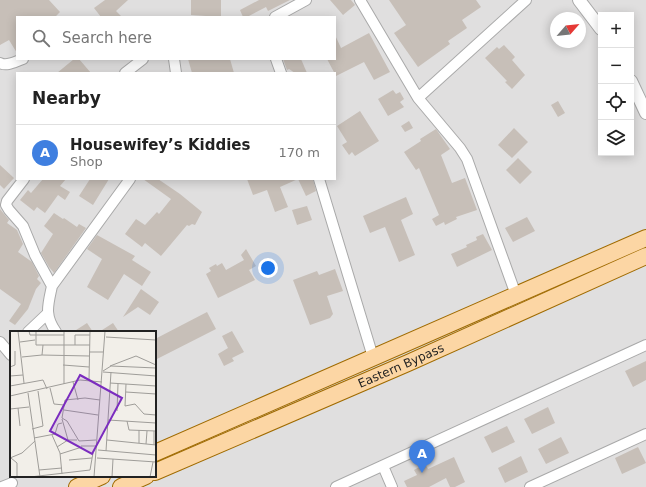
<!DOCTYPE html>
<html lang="en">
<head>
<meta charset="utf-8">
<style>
	body { margin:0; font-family:"DejaVu Sans",sans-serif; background:#f6f6f6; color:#222 }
	.controls { position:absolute; right:12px; top:12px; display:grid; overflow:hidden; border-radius:0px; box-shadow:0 2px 10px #0003 }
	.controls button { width:36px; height:36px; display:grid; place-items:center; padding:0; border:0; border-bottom:1px solid #e0e0e0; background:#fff; color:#222; font:20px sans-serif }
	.compass { position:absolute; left:550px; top:12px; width:36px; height:36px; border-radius:50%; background:#fff; box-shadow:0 2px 10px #0003; rotate:62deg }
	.you { position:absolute; left:268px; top:268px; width:14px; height:14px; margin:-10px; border:3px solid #fff; border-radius:50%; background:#1a73e8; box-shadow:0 0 0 6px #1a73e833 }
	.badge { display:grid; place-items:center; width:26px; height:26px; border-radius:50%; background:#7c3aed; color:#fff; font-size:13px; font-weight:700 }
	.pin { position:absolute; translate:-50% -33px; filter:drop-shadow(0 1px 2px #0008) }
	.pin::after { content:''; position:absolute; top:21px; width:14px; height:12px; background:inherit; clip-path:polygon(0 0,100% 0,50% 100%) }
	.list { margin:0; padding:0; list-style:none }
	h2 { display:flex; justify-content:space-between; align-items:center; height:52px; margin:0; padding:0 16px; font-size:17px }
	h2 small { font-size:13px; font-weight:400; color:#767676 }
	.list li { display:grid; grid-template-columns:26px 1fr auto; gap:12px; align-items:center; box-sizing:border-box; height:56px; padding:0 16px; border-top:1px solid #e0e0e0 }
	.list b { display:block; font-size:15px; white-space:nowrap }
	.list p { margin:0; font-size:13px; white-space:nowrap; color:#767676 }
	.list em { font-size:13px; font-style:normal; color:#767676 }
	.icon { flex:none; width:22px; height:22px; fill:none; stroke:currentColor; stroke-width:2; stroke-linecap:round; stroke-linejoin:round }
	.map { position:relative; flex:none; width:646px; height:487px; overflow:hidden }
	.search { position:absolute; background:#fff; box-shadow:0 2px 10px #0003; left:16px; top:16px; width:320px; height:44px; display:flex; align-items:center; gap:10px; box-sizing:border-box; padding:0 14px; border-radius:0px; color:#767676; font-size:15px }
	.panel { position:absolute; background:#fff; box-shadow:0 2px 10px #0003; left:16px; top:72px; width:320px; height:108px; border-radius:0px }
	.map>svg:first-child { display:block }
	.residential { fill:#e0dfdf; fill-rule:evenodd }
	.building { fill:#c7bfb8 }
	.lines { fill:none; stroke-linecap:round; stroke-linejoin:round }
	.minor-casing { stroke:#a9a9a9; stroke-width:12 }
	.tertiary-casing { stroke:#a9a9a9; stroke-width:14 }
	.primary-casing { stroke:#a06b00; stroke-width:18 }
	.minor { stroke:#fff; stroke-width:10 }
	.tertiary { stroke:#fff; stroke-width:12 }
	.primary { stroke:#fcd6a4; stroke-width:16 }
	.labels { text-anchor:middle; stroke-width:3.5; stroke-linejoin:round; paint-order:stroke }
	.street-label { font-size:12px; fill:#222; stroke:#fff }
	.inset-road { fill:none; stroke:#9f9d99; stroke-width:1 }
	.view { fill:#7b2cbf; fill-opacity:0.15; stroke:#7b2cbf; stroke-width:2 }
	.inset-edge { fill:none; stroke:#222; stroke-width:2 }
</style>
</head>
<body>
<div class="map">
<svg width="646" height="487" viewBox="0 0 646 487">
	<rect width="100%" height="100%" fill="#f2efe9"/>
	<path class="residential" d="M0,0H646V487H0ZM601,15H631V153H601ZM17,17H335V59H17ZM556,18H580V42H556ZM17,73H335V179H17ZM11,332H155V476H11Z"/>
	<path class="building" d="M0,0H49L60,12L55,17H17V53L9,40L0,45Z
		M105,0H128L116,11L122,17H101L94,8Z
		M191,0H221V17L191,15Z
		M259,0H290L268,11L266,7L247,17H243L240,10Z
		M330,0H351L355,5L343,15Z
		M389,0H476L481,7L462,20L467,28L448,41L450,44L418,67L394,33L406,25Z
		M369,33L390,72L374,80L364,62L336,76L327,59H335V35L341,48Z
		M504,45L515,57L512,60L525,75L512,89L505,82L507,81L485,58L497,47L499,49Z
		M74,59H79L91,73H57Z
		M188,59H230L234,73H192Z
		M283,59H301L307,73H295L289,69L287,70Z
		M393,90L396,94L400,92L404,99L400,102L404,107L388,116L378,99Z
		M558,101L565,113L558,117L551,105Z
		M360,111L379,141L355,156L352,152L349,155L342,145L347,142L337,126Z
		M409,121L413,128L405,132L401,126Z
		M514,128L528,142L512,158L498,145Z
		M436,129L450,149L441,155L452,183L465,178L477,210L456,217L457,219L445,225L444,222L436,226L432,219L439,215L419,168L416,170L404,152L421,141L420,139Z
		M518,158L532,172L520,184L506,170Z
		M0,165L14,178L4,189L0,185Z
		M43,179H66L60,186L70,192L65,200L58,195L45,213L37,207L34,211L20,200L28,190L31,193Z
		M90,179H109L93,205L79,196Z
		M143,179H158L180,194L202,212L195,225L192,224L189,226L187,225L161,256L145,243L142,247L125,234L136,219L145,225L157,212L159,214L171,199Z
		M247,179H313L316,191L306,196L298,179L280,187L288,207L275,212L267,190L253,195Z
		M406,197L413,214L401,220L415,255L399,262L385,227L370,233L363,216Z
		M307,206L312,220L297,225L292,210Z
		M0,209L9,220L7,223L17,230L23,244L18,252L32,262L39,276L37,279L41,283L36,289L28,309L15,325L9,321L21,304L0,289Z
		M54,213L63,219L64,218L77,227L79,224L86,228L54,273L49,267L41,253L53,234L44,226Z
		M527,217L535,231L513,242L505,228Z
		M483,234L492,250L457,267L451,254L467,247L466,245L477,240L476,237Z
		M97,235L135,256L132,260L151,272L142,286L124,274L108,300L87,287L102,259L87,249Z
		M246,249L256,266L249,270L255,280L218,298L206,274L211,271L209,268L216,264L217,266L222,263L226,270L244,260L241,255Z
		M335,269L343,291L327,296L333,314L330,318L310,325L293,280L317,271L319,275Z
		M141,289L159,302L150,315L138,307L123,317Z
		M207,312L216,329L155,360V339Z
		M87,323L93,332H73Z
		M113,323L119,332H99Z
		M232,331L244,352L232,358L234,361L224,366L218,354L228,348L222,336Z
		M646,361V380L633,387L625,371Z
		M548,407L555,423L532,434L524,419Z
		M507,426L515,442L492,453L484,437Z
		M561,437L569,453L546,464L538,449Z
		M638,447L646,463L622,474L615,458Z
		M521,456L528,472L505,483L498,468Z
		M454,457L465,482L455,487H450L446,478L429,487H407L404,481L417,475L414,470L425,464L428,469Z"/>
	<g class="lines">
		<defs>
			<path id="minor" d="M360,0L418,98L460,148L467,159L516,295
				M275,17L306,0
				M174,59L176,73
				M276,59L281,73
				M0,63C7,67 16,61 23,59
				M125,73L143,59
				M418,98L526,0
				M24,179L7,201L6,205L9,210L23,226L35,255L52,286
				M319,179L373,357
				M28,332L47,314
				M56,332C44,315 48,305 52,286L130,179
				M0,342L11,355
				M383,466L392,487
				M2,487L12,483
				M336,487L646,345
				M530,487L646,434"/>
			<path id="tertiary" d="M579,0L601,29
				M631,81L646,113"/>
			<g id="primary">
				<path d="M155,453L646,238"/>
				<path id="s1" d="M155,472L408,363L646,256"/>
				<path d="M77,487L102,476"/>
				<path d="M121,487L146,476"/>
			</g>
		</defs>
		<use href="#minor" class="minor-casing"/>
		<use href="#tertiary" class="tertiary-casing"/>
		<use href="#primary" class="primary-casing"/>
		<use href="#minor" class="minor"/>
		<use href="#tertiary" class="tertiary"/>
		<use href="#primary" class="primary"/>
	</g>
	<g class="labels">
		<g class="street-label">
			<text dy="4" stroke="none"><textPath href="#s1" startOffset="268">Eastern Bypass</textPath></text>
		</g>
	</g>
	<g transform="translate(10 331)">
		<rect width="146" height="146" fill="#f2efe9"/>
		<path class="inset-road" d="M8,0L14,52M19,0L20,4H54M26,0V14H80M96,6L146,9M10,11L25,9M65,14V4H80M79,21H93M32,24L79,25M12,26L32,24L33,14M53,34L79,36M100,35L126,25L146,34M0,36L5,34V20M93,40L101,35L146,37M93,41L146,45M0,45L13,44M79,49L80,0M63,51L68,69M100,52L146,55M54,53V0M116,53L115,75L125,73L134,83L146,84M0,55L33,49L37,58M40,57L44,73L54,74M116,61L146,63M18,62L30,146M0,65L70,49L92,51M8,77L10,95M0,78L19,76M54,79L88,84M107,80L108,53M52,88L58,109H67M98,89L146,92M117,90L119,99L146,100M22,98L33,95L28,60M42,104L50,122L52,143M24,107L45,103L48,93L52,92M86,109L69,110L57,90L52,87L55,69L75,67L90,69M97,109L146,114M129,112V99M136,113L137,100M144,114V100M71,115H86M47,116L58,109M88,119L146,124M96,120L101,41M50,123L72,116M0,127L12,122L25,110M1,127L7,132V146M87,127L146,131M59,129L82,127M29,139L52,137M20,146L80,139L83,122M84,146L95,0M102,146L103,128M140,146L143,131"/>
		<path class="view" d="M70,44L112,67L82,123L40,100Z"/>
		<rect width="146" height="146" class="inset-edge"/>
	</g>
</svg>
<div class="controls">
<button>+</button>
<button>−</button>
<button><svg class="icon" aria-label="locate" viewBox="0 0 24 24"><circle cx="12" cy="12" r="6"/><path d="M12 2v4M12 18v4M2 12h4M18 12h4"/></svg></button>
<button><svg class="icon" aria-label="layers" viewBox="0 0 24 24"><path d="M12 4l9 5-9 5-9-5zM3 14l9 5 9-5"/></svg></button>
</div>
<svg class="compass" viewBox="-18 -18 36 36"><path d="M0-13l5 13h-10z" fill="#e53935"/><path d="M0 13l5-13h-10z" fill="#767676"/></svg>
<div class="you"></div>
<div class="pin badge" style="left:422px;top:473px;background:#3f7fe0">A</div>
<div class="search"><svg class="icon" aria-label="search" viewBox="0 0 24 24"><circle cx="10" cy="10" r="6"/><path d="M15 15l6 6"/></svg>Search here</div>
<section class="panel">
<h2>Nearby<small></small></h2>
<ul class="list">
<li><span class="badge" style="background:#3f7fe0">A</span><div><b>Housewifey’s Kiddies</b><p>Shop</p></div><em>170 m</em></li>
</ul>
</section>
</div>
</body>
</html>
